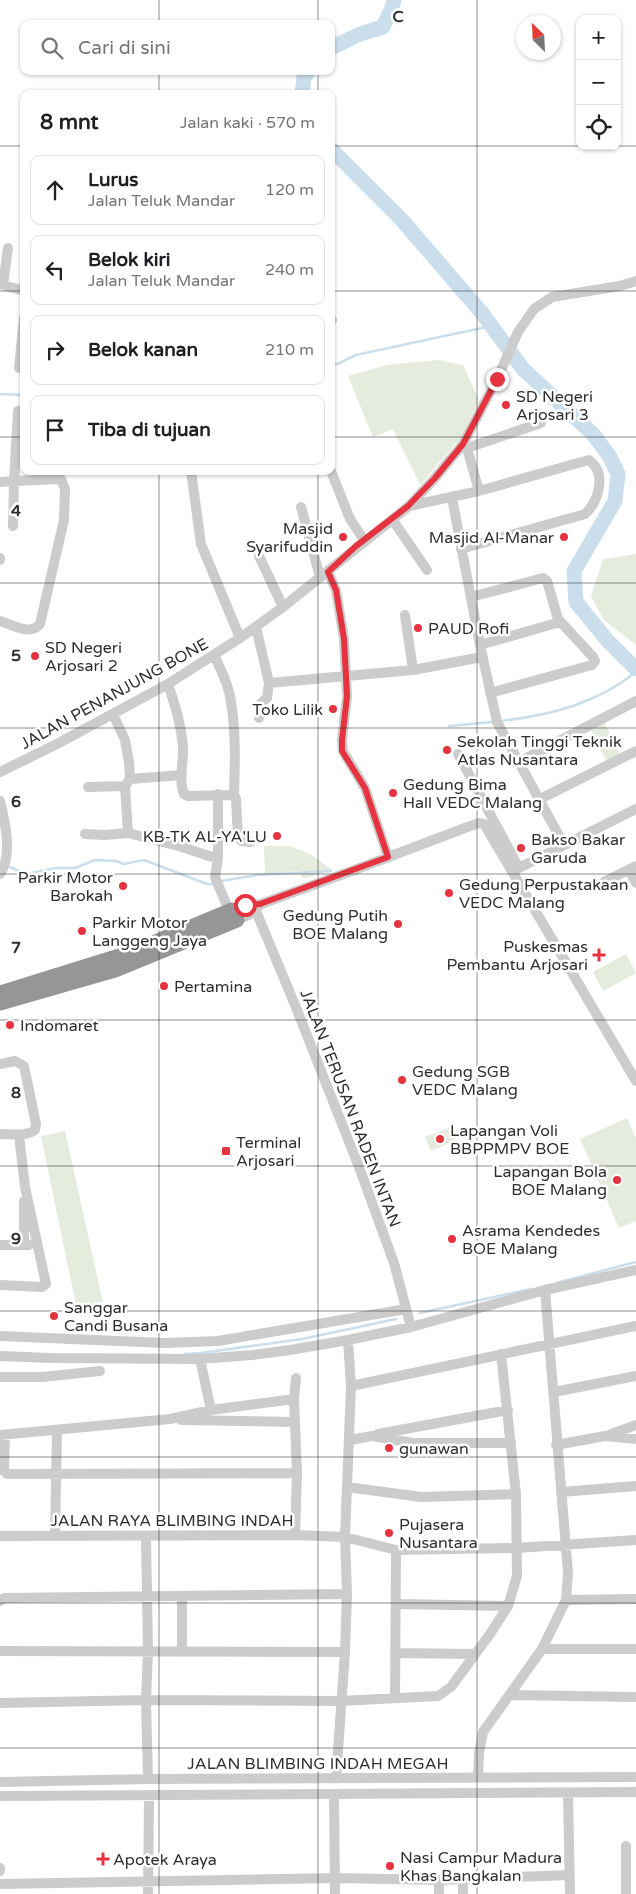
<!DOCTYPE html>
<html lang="id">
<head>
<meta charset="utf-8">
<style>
	body { margin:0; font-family:"Varela Round",sans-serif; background:#f2f2f2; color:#202124 }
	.controls { position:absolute; right:15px; top:15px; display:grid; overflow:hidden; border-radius:10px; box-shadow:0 1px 4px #0004 }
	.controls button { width:45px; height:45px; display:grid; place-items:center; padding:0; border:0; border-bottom:1px solid #e0e0e0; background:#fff; color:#202124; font:25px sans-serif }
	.compass { position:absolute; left:516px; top:15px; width:45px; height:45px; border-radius:50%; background:#fff; box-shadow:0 1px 4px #0004; rotate:336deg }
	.stop { position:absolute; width:15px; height:15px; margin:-11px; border:4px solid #e5333f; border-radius:50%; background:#fff }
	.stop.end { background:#e5333f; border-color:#fff; box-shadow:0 1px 5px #0008 }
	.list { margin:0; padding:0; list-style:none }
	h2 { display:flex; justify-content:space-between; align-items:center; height:65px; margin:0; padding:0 20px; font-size:21px }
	h2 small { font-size:16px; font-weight:400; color:#757577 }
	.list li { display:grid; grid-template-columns:32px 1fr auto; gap:15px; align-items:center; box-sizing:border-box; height:70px; margin:0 10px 10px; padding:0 10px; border:1px solid #e0e0e0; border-radius:10px }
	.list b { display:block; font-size:19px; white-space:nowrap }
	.list p { margin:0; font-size:16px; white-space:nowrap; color:#757577 }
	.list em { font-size:16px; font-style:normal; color:#757577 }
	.icon { flex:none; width:28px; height:28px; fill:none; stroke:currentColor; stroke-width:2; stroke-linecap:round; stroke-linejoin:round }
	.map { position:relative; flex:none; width:636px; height:1894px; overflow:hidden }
	.search { position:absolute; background:#fff; box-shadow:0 1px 4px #0004; left:20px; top:20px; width:315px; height:55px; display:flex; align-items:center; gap:12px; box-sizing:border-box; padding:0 18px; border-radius:10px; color:#757577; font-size:19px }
	.panel { position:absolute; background:#fff; box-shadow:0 1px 4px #0004; left:20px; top:90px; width:315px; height:385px; border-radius:10px }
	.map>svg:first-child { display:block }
	.green { fill:#e5ecdd }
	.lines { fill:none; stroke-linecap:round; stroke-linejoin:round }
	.stream { stroke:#cadeec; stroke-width:2.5 }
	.river { stroke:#cadeec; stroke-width:15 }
	.minor { stroke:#ccc; stroke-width:10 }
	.highway { stroke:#969696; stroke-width:15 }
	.route { stroke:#e5333f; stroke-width:6 }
	.grid { fill:none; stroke:#2f2f2f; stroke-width:1; stroke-opacity:0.55 }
	.poi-dot { fill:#e5333f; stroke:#fff; stroke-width:2 }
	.labels { text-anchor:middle; stroke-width:5; stroke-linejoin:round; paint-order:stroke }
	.poi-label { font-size:16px; fill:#2f2f2f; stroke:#fff; text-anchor:start }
	.street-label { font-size:16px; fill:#2f2f2f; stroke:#fff }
	.grid-label { font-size:16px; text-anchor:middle; font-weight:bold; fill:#2f2f2f; stroke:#fff; stroke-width:5; stroke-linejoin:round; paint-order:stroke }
</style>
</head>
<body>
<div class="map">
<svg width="636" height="1894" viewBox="0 0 636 1894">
	<rect width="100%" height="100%" fill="#fff"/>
	<path class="green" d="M439,360L463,365L479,400L462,436L420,485L393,429L373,437L348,376L387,365Z
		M636,554V645L604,620L591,596L603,559Z
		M604,722L621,756L607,763L590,729Z
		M264,846H290L312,855L332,870L303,879L298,871L265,874Z
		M626,954L636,973L603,991L593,972Z
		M627,1118L636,1139V1221L619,1228L580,1139Z
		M449,1128L455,1141L431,1151L425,1137Z
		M65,1131L105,1312L77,1310L41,1136Z"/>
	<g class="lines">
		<path class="stream" d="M331,367L356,355L491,326
			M0,394L24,395
			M501,721C551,715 596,704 636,672
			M449,726L492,722
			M10,867L26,874L56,868H75L95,860L116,861L124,864L144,860L207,884H214
			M221,881L257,875L331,871
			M556,1283L636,1262
			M420,1313L531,1289
			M184,1354L201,1353L302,1339L396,1319"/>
		<path class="river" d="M331,48L360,34L383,27L392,8L394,0
			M302,94L304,77L309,71
			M331,149L401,219L482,313L523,369L593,434L610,457L618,474L615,501L574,571L576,602L607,640L636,669"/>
		<path class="minor" d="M0,284L24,291
			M3,285L8,248
			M331,320H332
			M19,368L24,318
			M463,445L467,448L479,491
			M467,448L541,423
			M191,471L201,544L240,638
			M331,471L350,519L364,540
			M0,482L14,481L18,411
			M452,498L480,645L497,722L564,845
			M409,506L479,491L585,461L589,460C607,473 599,501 585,514L461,549
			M301,507L320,577
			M392,519L427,570
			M259,556L283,607
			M0,560V558
			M328,572L336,590L344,639L347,696L342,740L343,751L365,788L388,857
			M471,597L543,578L547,581L558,619L593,657L595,661L592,665L490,693
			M405,615L413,670
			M0,621C12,625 31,636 40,624L64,520L65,489L61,479L14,481L13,526
			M256,627L269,683L267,698L261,703L259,718
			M480,645L560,622
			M214,655C221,670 229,686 231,702C236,732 235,764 234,795L236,799L238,837L241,841L251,842
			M269,683L413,670L482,657
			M168,684C175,705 181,724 183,746C184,761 178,780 184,794L188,796L234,795
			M113,714L125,740L129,762L130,779L125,786L128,833L182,847L218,859
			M458,754L519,868
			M519,762L636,701
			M0,772L57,744L168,684L240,638L283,607L409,506L435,478L463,444L497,379L518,332L534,309L552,297L620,286L636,281
			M130,779L182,775
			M88,787L125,786
			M218,794V859L215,877L229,911
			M540,799L636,751
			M0,801C5,822 13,855 0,874
			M85,834L105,835L128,833
			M629,870L636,883
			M513,871L636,809
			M604,882L636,866
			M253,904L295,1005L359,1167L394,1263L411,1327
			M232,910L245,905L261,904L349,872L470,826L479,823L484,824L636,1081
			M237,920L249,915L260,905
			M0,1064L15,1061L24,1066L36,1124L35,1130C25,1137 12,1134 0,1134
			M0,1245H29
			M24,1245V1201
			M0,1285L42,1287L46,1284L25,1187L19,1135
			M0,1336L165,1343L218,1341L406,1309
			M0,1356L51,1358L200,1359L252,1355L290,1350L348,1340L411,1327L545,1290L636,1270
			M200,1359L211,1410
			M0,1377H42L100,1371
			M351,1386L636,1326
			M554,1392L636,1376
			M181,1420L295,1422
			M378,1434L508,1410
			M0,1435L170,1419L211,1410L294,1399
			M5,1435L4,1471L7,1474L297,1473
			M609,1435L636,1425
			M350,1440L372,1436L413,1443H511
			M556,1445L605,1436L636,1439
			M347,1487L421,1497L516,1494
			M561,1492L636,1486
			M295,1535L297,1473L294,1399L296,1378
			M0,1536L295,1535L345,1537L396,1550L517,1548L636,1540
			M55,1536L57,1431
			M146,1536L148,1651L146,1700L148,1779
			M182,1596V1651
			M566,1600L636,1599
			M0,1601L4,1598L347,1594
			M397,1604L508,1606
			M542,1649H636
			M0,1651L345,1652
			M395,1653L475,1654
			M510,1695L636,1697
			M395,1698L396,1550
			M0,1703L146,1700L340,1701L438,1696L451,1687L490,1634L508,1606L517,1576L516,1494L501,1354
			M478,1777L479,1753L483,1732L542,1649L566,1600L568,1573L545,1290
			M336,1779L345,1652L347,1594L345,1537L351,1386L348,1340
			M0,1782L148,1779L636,1777
			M568,1793L570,1894
			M334,1795L335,1894
			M0,1796L636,1792
			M626,1846V1894
			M0,1871V1868
			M439,1880V1894
			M0,1884L336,1878L439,1880L570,1875
			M148,1894L149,1795
			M463,1894V1879"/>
		<path class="highway" d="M0,993L129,953L232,910L237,920L115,970L0,1003"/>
	</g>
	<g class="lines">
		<path class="route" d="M245,905L260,904L388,857L365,788L342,751V740L347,696L344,639L336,590L328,572L356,546L408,506L435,478L463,444L497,379"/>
	</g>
	<path class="grid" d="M159,0V24M318,0V24M477,0V1894M159,71V94M318,71V94M0,146H24M331,146H580M617,146H636M0,291H24M331,291H636M0,437H24M331,437H636M159,471V1894M318,471V1894M0,583H636M0,728H636M0,874H636M0,1020H636M0,1166H636M0,1311H636M0,1457H636M0,1603H636M0,1748H636"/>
	<g class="poi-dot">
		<circle cx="506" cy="405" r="5"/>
		<circle cx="343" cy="537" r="5"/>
		<circle cx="564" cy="537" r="5"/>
		<circle cx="418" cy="628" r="5"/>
		<circle cx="35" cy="656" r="5"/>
		<circle cx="333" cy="709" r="5"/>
		<circle cx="447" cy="750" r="5"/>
		<circle cx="393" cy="793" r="5"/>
		<circle cx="277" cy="836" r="5"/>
		<circle cx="521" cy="848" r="5"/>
		<circle cx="123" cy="886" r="5"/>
		<circle cx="449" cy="893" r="5"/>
		<circle cx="398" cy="924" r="5"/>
		<circle cx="82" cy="931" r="5"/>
		<path d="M596.5 947.5h5v5h5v5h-5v5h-5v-5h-5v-5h5z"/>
		<circle cx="164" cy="986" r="5"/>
		<circle cx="10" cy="1025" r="5"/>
		<circle cx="402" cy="1080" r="5"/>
		<circle cx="440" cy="1139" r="5"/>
		<rect x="221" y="1146" width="10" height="10" rx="2.5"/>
		<circle cx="617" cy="1180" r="5"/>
		<circle cx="452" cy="1239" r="5"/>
		<circle cx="54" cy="1316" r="5"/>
		<circle cx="389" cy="1448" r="5"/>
		<circle cx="389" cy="1533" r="5"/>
		<path d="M100.5 1851.5h5v5h5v5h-5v5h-5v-5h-5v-5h5z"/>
		<circle cx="390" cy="1866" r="5"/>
	</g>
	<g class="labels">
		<g class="poi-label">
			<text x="516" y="402">SD Negeri<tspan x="516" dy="18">Arjosari 3</tspan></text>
			<text x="333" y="534" text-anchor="end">Masjid<tspan x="333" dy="18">Syarifuddin</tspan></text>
			<text x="554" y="543" text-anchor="end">Masjid Al-Manar</text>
			<text x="428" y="634">PAUD Rofi</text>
			<text x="45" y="653">SD Negeri<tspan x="45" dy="18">Arjosari 2</tspan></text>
			<text x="323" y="715" text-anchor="end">Toko Lilik</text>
			<text x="457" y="747">Sekolah Tinggi Teknik<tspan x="457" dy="18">Atlas Nusantara</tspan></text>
			<text x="403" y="790">Gedung Bima<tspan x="403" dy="18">Hall VEDC Malang</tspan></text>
			<text x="267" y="842" text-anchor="end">KB-TK AL-YA'LU</text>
			<text x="531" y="845">Bakso Bakar<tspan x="531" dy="18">Garuda</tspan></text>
			<text x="113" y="883" text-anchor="end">Parkir Motor<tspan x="113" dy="18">Barokah</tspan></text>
			<text x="459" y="890">Gedung Perpustakaan<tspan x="459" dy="18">VEDC Malang</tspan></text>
			<text x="388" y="921" text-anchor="end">Gedung Putih<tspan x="388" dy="18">BOE Malang</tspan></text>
			<text x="92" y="928">Parkir Motor<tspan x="92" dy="18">Langgeng Jaya</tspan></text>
			<text x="588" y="952" text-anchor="end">Puskesmas<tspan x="588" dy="18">Pembantu Arjosari</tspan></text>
			<text x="174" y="992">Pertamina</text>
			<text x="20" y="1031">Indomaret</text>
			<text x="412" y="1077">Gedung SGB<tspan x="412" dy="18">VEDC Malang</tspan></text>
			<text x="450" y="1136">Lapangan Voli<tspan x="450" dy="18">BBPPMPV BOE</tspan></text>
			<text x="236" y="1148">Terminal<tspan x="236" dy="18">Arjosari</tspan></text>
			<text x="607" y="1177" text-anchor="end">Lapangan Bola<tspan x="607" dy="18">BOE Malang</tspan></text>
			<text x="462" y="1236">Asrama Kendedes<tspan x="462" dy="18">BOE Malang</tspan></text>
			<text x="64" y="1313">Sanggar<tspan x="64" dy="18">Candi Busana</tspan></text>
			<text x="399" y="1454">gunawan</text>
			<text x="399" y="1530">Pujasera<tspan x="399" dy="18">Nusantara</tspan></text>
			<text x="400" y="1863">Nasi Campur Madura<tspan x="400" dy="18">Khas Bangkalan</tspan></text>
			<text x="113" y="1865">Apotek Araya</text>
		</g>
		<g class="street-label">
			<text transform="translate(114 693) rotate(-29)" y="6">JALAN PENANJUNG BONE</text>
			<text transform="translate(351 1108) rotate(69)" y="6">JALAN TERUSAN RADEN INTAN</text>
			<text x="172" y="1526">JALAN RAYA BLIMBING INDAH</text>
			<text x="318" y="1769">JALAN BLIMBING INDAH MEGAH</text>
		</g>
	</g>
	<g class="grid-label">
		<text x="398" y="22">C</text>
		<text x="16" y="516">4</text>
		<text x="16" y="661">5</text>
		<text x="16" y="807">6</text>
		<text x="16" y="953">7</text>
		<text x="16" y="1098">8</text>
		<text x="16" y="1244">9</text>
	</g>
</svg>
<div class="controls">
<button>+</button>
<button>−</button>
<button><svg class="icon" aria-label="locate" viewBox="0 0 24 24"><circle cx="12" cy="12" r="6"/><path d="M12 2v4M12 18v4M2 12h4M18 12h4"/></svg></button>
</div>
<svg class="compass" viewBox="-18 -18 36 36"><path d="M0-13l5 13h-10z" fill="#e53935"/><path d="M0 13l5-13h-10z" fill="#757577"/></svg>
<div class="stop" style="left:245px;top:905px"></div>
<div class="stop end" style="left:497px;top:379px"></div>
<div class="search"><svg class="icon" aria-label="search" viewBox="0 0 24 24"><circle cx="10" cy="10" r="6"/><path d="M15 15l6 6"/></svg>Cari di sini</div>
<section class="panel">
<h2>8 mnt<small>Jalan kaki · 570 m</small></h2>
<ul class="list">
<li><svg class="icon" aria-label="ahead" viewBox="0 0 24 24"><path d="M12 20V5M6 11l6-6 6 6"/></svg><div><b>Lurus</b><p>Jalan Teluk Mandar</p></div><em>120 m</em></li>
<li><svg class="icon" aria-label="left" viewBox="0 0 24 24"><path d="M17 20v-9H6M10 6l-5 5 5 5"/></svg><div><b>Belok kiri</b><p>Jalan Teluk Mandar</p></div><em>240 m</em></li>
<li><svg class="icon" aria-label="right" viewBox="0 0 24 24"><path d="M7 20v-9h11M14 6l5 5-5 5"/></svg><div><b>Belok kanan</b></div><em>210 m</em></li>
<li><svg class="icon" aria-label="arrive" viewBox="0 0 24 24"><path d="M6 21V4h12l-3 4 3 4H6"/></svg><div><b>Tiba di tujuan</b></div></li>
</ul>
</section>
</div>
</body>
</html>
